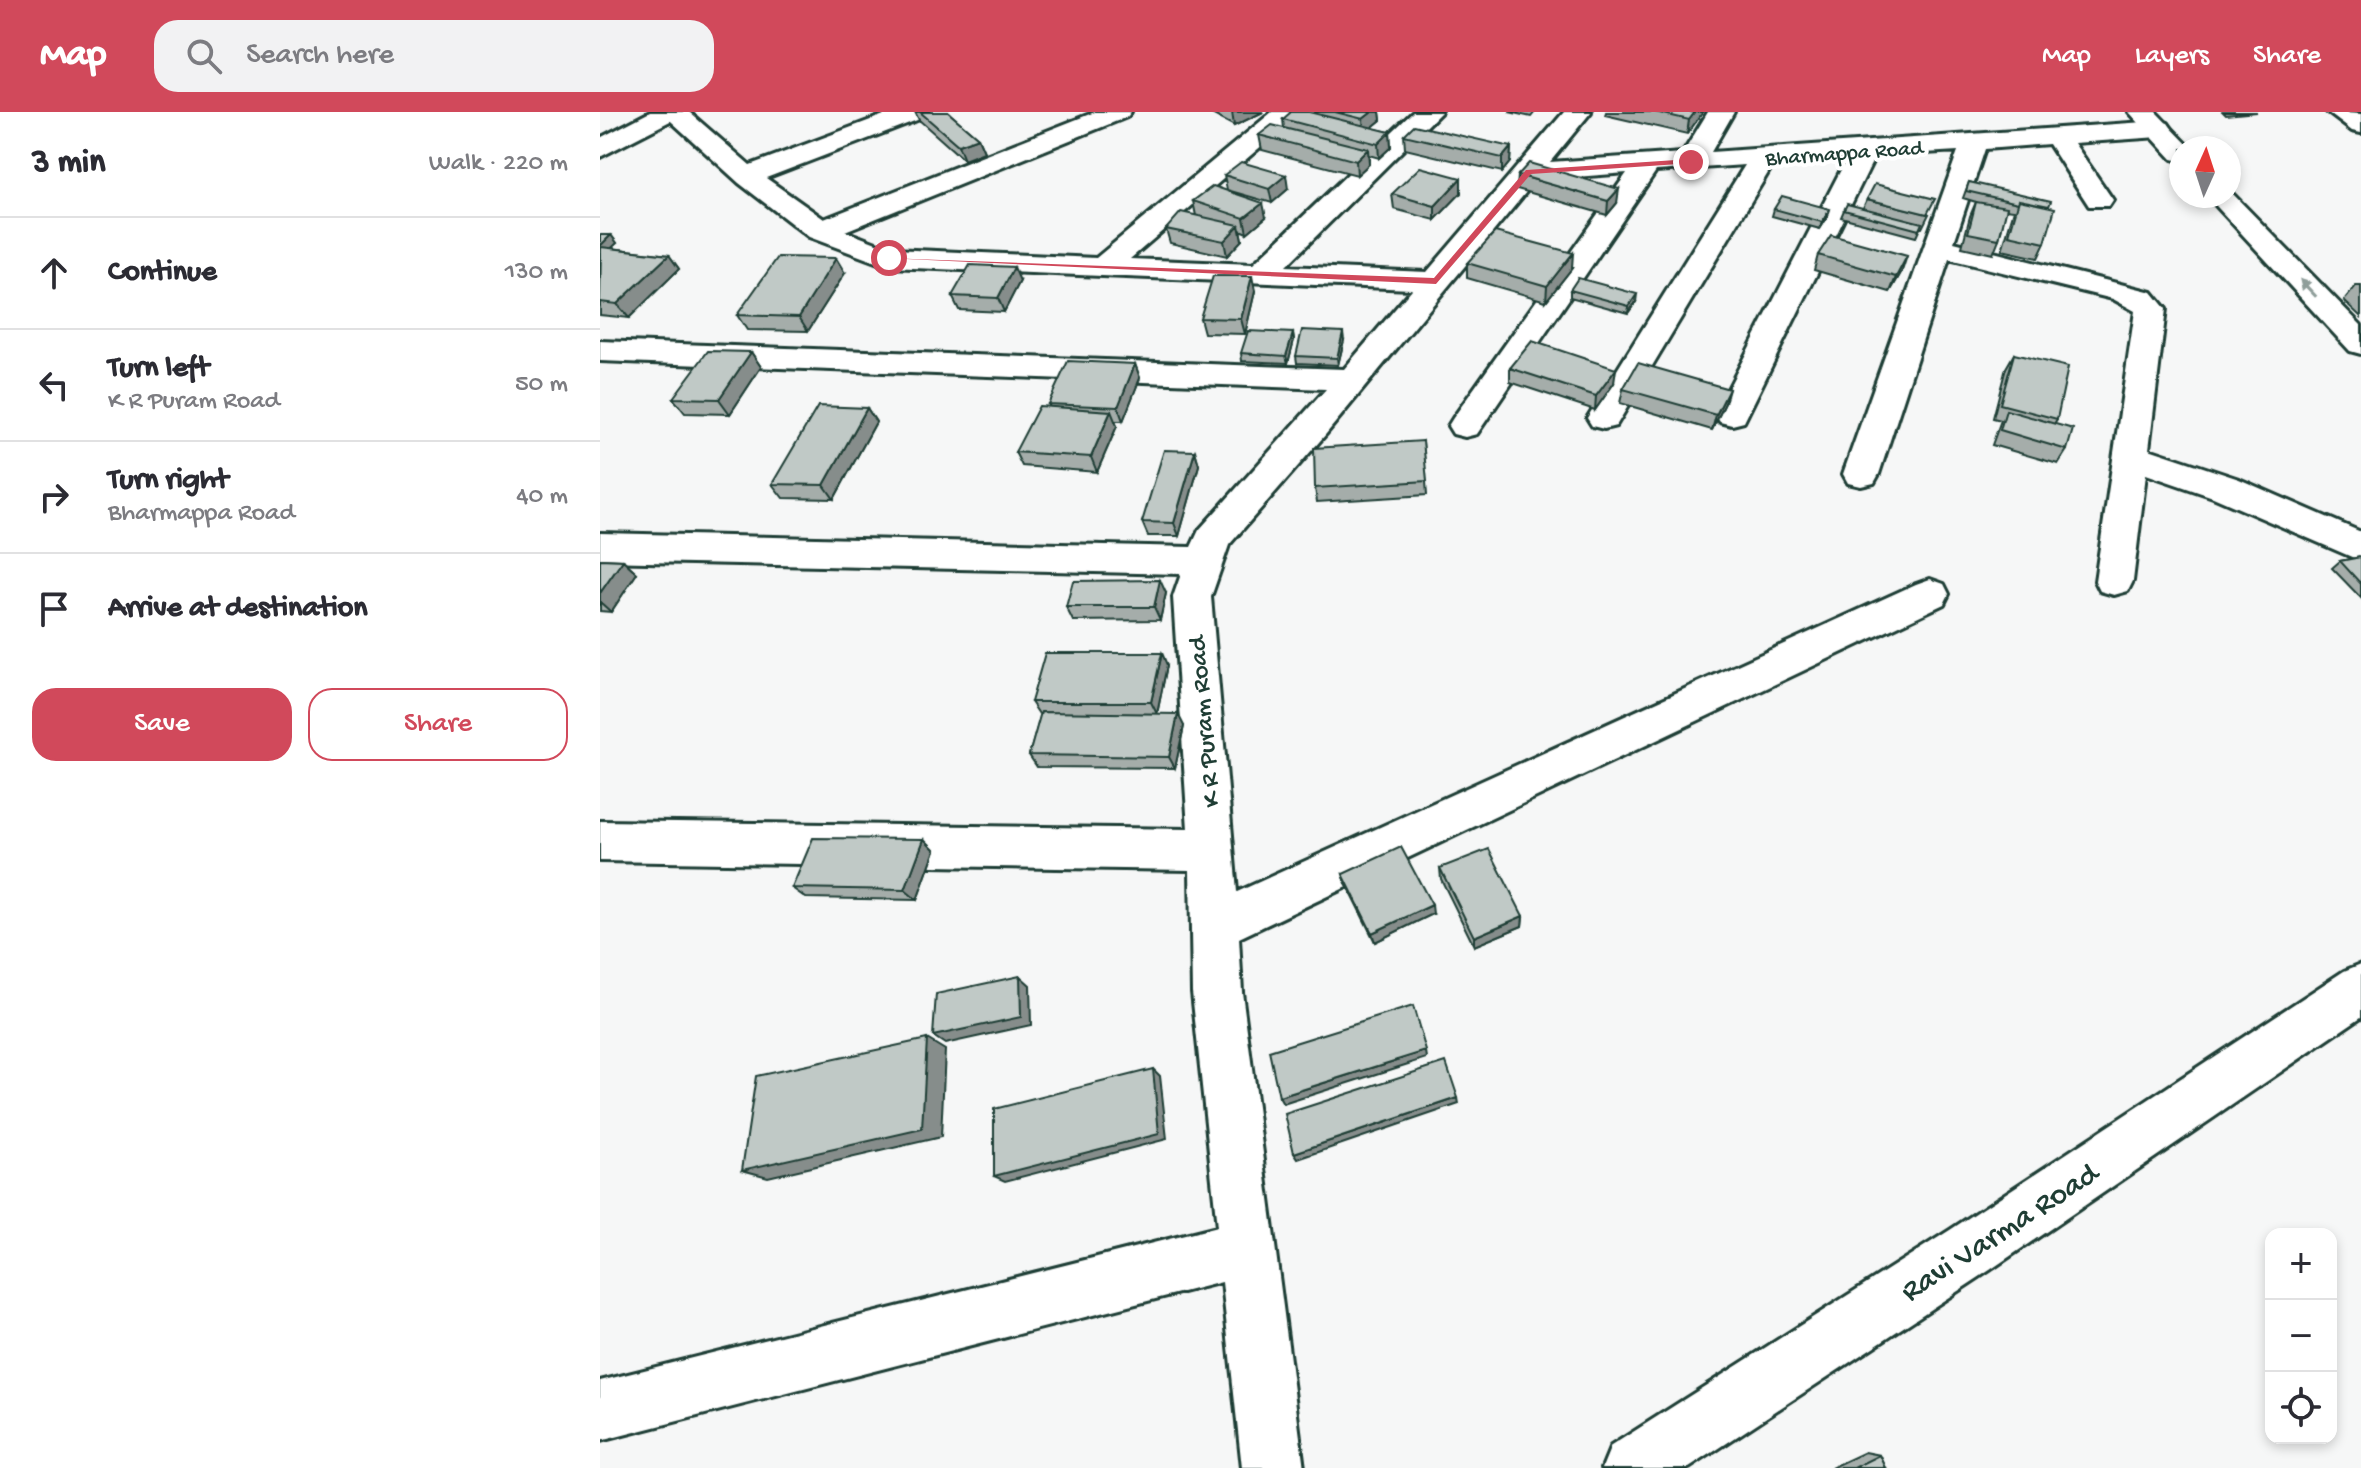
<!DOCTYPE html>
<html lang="en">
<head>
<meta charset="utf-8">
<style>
	body { margin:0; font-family:"Gochi Hand",sans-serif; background:#f2f2f3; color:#2b2b33 }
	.controls { position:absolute; right:24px; bottom:24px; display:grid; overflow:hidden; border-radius:16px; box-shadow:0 4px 12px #0003 }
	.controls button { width:72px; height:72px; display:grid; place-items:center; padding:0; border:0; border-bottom:2px solid #e1e1e2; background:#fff; color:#2b2b33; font:40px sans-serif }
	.compass { position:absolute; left:1569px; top:24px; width:72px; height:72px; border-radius:50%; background:#fff; box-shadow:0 4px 12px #0003; rotate:3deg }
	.stop { position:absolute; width:24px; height:24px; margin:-18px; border:6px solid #d1495b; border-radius:50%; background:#fff }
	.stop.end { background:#d1495b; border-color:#fff; box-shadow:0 2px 8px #0008 }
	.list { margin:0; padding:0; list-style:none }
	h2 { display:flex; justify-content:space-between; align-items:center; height:104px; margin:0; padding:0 32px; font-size:34px }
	h2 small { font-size:26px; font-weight:400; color:#7c7c81 }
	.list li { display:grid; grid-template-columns:52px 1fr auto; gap:24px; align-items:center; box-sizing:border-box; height:112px; padding:0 32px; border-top:2px solid #e1e1e2 }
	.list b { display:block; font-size:30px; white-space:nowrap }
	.list p { margin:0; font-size:26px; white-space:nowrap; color:#7c7c81 }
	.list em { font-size:26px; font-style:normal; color:#7c7c81 }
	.actions { display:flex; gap:16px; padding:24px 32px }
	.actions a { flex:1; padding:18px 0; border:2px solid #d1495b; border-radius:24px; text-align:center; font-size:28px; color:#d1495b }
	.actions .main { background:#d1495b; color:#fff }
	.icon { flex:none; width:44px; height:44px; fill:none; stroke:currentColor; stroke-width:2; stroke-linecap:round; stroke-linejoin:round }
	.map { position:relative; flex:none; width:1761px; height:1356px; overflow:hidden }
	header { display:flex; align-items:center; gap:48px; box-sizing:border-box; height:112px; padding:0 40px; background:#d1495b; color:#fff }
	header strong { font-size:38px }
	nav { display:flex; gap:44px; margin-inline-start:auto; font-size:28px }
	.search { width:560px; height:72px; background:#f2f2f3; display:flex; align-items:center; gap:20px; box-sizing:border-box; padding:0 28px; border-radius:24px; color:#7c7c81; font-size:30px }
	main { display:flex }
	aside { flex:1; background:#fff }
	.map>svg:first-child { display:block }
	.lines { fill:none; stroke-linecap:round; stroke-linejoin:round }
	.street-casing { stroke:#1f3d34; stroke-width:6 }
	.secondary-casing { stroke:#1f3d34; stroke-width:6 }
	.street { fill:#fff; fill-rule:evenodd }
	.secondary { fill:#fff; fill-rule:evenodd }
	.wall { fill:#a5adaa; stroke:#1f3d34; stroke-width:2 }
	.shaded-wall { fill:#868d8b; stroke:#1f3d34; stroke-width:2 }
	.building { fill:#c0c9c6; stroke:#1f3d34; stroke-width:2 }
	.oneway { fill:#8f9e9a }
	.route { fill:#d1495b }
	.labels { text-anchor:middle; stroke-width:8; stroke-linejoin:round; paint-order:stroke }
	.far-street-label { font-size:22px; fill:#1f3d34; stroke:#fff }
	.street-label { font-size:26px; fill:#1f3d34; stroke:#fff }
	.near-street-label { font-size:32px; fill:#1f3d34; stroke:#fff }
</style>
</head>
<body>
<header>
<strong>Map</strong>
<div class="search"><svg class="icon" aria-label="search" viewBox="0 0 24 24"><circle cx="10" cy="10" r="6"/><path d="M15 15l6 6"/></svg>Search here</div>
<nav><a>Map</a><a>Layers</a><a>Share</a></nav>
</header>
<main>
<aside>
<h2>3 min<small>Walk · 220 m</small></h2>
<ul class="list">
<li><svg class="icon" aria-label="ahead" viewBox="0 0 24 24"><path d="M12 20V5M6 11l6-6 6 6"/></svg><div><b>Continue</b></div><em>130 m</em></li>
<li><svg class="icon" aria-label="left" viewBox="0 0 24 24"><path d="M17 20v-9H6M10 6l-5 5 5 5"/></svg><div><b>Turn left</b><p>K R Puram Road</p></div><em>50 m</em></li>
<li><svg class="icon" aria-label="right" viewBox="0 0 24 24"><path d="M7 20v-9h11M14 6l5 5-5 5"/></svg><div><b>Turn right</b><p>Bharmappa Road</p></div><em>40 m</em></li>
<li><svg class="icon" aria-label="arrive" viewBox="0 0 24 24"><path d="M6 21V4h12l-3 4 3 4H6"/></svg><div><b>Arrive at destination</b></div></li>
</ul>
<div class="actions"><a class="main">Save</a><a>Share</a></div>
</aside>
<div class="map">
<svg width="1761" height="1356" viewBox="0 0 1761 1356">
	<rect width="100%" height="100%" fill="#f6f7f7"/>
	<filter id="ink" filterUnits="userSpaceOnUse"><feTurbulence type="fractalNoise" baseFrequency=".0125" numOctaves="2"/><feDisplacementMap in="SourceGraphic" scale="16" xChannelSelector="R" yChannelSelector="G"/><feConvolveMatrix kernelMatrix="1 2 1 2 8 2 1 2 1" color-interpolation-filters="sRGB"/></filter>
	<g filter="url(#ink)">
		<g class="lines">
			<defs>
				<path id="street" d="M61,0H89L150,53L292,0H329L325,5L166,66L224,107L495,0H531L527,5L245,119L292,137L496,146L672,0H701L530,147L653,152L813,0H841L686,154L827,160L964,0H991L950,50L1083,41L1108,0H1134L1111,40L1559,9L1568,11L1572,17L1559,25L1474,31L1513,88L1509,94H1489L1449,32L1385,37L1354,130L1552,180L1566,197L1549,337L1639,367L1761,420V449L1613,385L1546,362L1533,469L1528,479L1514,483L1500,479L1495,469L1535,199L1513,187L1349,147L1279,362L1274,371L1261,374L1248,371L1243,362L1358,39L1275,44L1144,310L1132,313L1120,310L1115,302L1247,46L1174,51L1016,314L1004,317L992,314L987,306L1145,53L1056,59L877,322L865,325L853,322L848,314L853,306L1027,61L936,68L726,322L629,433L611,485L637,780L1316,472L1330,467L1344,472L1349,482L1344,492L639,826L642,880L704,1356H642L622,1170L0,1329V1269L617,1115L592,880L590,758L0,749V709L588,717L573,485L581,462L0,449V421L591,435L599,418L726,277L0,249V229L744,257L812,177L289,155L209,125L139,71Z
					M1727,0L1761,2V21L1752,19Z
					M1761,852V905L1390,1158L1089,1356H1002L1011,1334L1350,1118L1744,859Z"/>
				<path id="secondary" d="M50,0H82L78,5L0,45V26Z
					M1529,0H1556L1591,36H1581V49L1572,47Z
					M1629,78L1761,213V242L1750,239L1607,84H1629Z"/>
			</defs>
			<use href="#street" class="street-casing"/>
			<use href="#secondary" class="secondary-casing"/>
			<use href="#street" class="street"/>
			<use href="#secondary" class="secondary"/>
		</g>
		<path class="wall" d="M315,0H348L378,26L384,40L364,48L319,8Z
			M608,0H663L634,14Z
			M715,0H780L781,8L771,16L790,20L791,35L779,46L769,43V52L757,63L662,38L659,23L684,16L683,7L715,2Z
			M909,0H935L931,5Z
			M1006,0H1103L1087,22L1005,3Z
			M1623,0H1657L1626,3Z
			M804,23L911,35L910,50L902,60L805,37Z
			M624,63L688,77L672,91L627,78Z
			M918,63L1017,91L1007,103L917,77Z
			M861,66V81L835,108L794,97L792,82Z
			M1369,70L1449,94L1445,131L1438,146L1402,138L1414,98L1406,97L1399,127L1393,142L1362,135L1370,104L1376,90L1363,86Z
			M1267,87L1329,102L1322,116H1320L1316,125L1241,105L1244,98L1263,96Z
			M593,89L666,105L647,121L640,118L642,128L627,144L570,131L566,117L596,104Z
			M1174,97L1228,104L1220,117L1172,104Z
			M0,123H11L17,131L11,136L69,143L79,157L29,206L0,203Z
			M1218,143L1302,159L1290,180L1214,158Z
			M867,151L972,156L946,189L867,166Z
			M245,161L208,219L147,218L137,203Z
			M420,169L404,200L359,198L352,184Z
			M1756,174H1761V205L1744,189Z
			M970,178L1036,190L1028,201L970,185Z
			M655,179L645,222L604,221L600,206Z
			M693,221L694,228L688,251L642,249L641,241Z
			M744,228L738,253L697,251L696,244Z
			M151,240L161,255L130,302L85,301L73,286Z
			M1414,242L1457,307L1454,312L1467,338L1458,352L1392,333L1401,308L1393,306L1406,256Z
			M535,252L540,266L523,309H515L517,314L497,360L422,354L415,340L450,295L448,292Z
			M910,256L1014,271L995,298L910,270Z
			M1023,277L1125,291L1112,318L1020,291Z
			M267,296L276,310L234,387L183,386L172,372Z
			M823,329L827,383L717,390L715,376Z
			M595,339L599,353L579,424H548L542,410Z
			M1761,445V486L1732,456L1740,449Z
			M0,447L23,448L37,461L11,500L0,499Z
			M566,481L560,508L473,509L466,495Z
			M567,553L557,602L584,614L575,656L437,655L429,643L441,602H439L431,590Z
			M324,727L335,738L317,788L206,786L192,776Z
			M840,756L923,804L922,814L874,834L841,767Z
			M743,762L833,802L775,830L746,772Z
			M1265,1340L1280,1343L1286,1356H1231Z"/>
		<path class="shaded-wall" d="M632,0H663L634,14Z
			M772,0H780L781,8L764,22L763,7Z
			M1095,0H1103L1087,22L1089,8Z
			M790,20L791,35L779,46L778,32Z
			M378,26L384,40L364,48L358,33Z
			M911,35L910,50L902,60V46Z
			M768,37L769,52L757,63L756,49Z
			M686,63L688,77L672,91L669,77Z
			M861,66V81L835,108V94Z
			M1019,77L1017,91L1007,103L1008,89Z
			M663,91L666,105L647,121L644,106Z
			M1230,97L1228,104L1220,117L1222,110Z
			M639,113L642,128L627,144L624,129Z
			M11,123L17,131L0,147V134Z
			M973,141L972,156L946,189L947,174Z
			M69,143L79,157L29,206L17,192Z
			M1307,144L1302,159L1290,180L1296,165Z
			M236,146L245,161L208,219L199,205Z
			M414,155L420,169L404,200L398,186Z
			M652,164L655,179L645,222L641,207Z
			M1037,182L1036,190L1028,201L1029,194Z
			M743,220L744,228L738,253L737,246Z
			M693,221L694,228L688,251L686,244Z
			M151,240L161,255L130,302L119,287Z
			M535,252L540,266L523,309L518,295Z
			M1016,257L1014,271L995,298L996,284Z
			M1129,277L1125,291L1112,318L1116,303Z
			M267,296L276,310L234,387L224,373Z
			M511,299L517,314L497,360L491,345Z
			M595,339L599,353L579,424L574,411Z
			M23,448L37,461L11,500L0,490V481Z
			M560,468L566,481L560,508L554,495Z
			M562,541L567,553L557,602L551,590Z
			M578,602L584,614L575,656L569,645Z
			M324,727L335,738L317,788L305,778Z
			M832,793L833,802L775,830L772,821Z
			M923,804L922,814L874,834V825Z
			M420,864L430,873L431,913L345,932L333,924Z
			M327,927L345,938L341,1025L168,1065L142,1058Z
			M826,939L827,946L683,992L679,985Z
			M553,957L560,964L567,1027L405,1069L394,1064Z
			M858,986L859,992L698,1047L694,1041Z"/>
		<path class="building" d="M320,0H348L378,26L358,33Z
			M691,0H709L790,20L778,32L683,7Z
			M735,0H772L763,7Z
			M1055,0H1095L1089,8Z
			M672,13L768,37L756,49L659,23Z
			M814,13L911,35L902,46L804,23Z
			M641,50L686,63L669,77L624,63Z
			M929,51L1019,77L1008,89L918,63Z
			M820,55L861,66L835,94L792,82Z
			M1369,70L1451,89L1449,94L1419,88L1418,91L1366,79Z
			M1275,72L1335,87L1327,102L1267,87Z
			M613,74L663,91L644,106L593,89Z
			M1182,84L1230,97L1222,110L1174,97Z
			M1419,88L1455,96L1445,131L1409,123Z
			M1376,90L1407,95L1399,127L1368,121Z
			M1247,92L1322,111L1319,118L1244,98Z
			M581,100L639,113L624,129L566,117Z
			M895,120L973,141L947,174L867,151Z
			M0,123H11L0,134Z
			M1231,123L1307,144L1296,165L1218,143Z
			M1,135L69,143L17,192L0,190Z
			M178,145L236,146L199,205L137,203Z
			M370,153L414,155L398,186L352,184Z
			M613,164H652L641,207L600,206Z
			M978,166L1037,182L1029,194L970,178Z
			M702,218L743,220L737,246L696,244Z
			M648,219L693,221L686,244L641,241Z
			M932,229L1016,257L996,284L910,256Z
			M108,239L151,240L119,287L73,286Z
			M1414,242L1468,255L1457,307L1400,292Z
			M468,249L535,252L518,295L448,292Z
			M1038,251L1129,277L1116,303L1023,277Z
			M218,294L267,296L224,373L172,372Z
			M439,294L511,299L491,345L415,340Z
			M1406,298L1473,317L1467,338L1400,318Z
			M823,329L827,369L715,376L714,336Z
			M564,338L595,339L574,411L542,410Z
			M1761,445V472L1740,449Z
			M0,447L23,448L0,481Z
			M560,468L554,495H466L473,469Z
			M445,541H562L551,590H431Z
			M441,600L578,602L569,645L429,643Z
			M213,726L324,727L305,778L192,776Z
			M801,735L832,793L772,821L743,762Z
			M889,737L923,804L874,825L840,756Z
			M420,864L421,905L333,924L336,882Z
			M813,894L826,939L679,985L669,939Z
			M327,927L322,1017L142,1058L156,964Z
			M846,950L858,986L694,1041L685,1002Z
			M553,957L559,1022L394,1064V997Z
			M1280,1343L1286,1356H1254Z"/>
		<defs><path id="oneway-solid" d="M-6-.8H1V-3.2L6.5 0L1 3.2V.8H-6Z" transform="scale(2)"/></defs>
		<use class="oneway" href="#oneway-solid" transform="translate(1708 176) rotate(-133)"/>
	</g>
	<path class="route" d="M1091,47L1094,51L931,62L836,172L285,146L834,166L926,58Z"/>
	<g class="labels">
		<g class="far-street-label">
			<text transform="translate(1244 39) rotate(-4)" y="8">Bharmappa Road</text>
		</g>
		<g class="street-label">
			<text transform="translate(602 610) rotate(-95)" y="9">K R Puram Road</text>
		</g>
		<g class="near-street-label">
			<text transform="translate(1398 1118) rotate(-33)" y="11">Ravi Varma Road</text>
		</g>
	</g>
</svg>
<div class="controls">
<button>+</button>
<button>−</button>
<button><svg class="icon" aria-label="locate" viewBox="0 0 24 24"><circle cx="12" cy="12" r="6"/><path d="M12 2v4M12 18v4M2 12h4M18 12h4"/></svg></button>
</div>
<svg class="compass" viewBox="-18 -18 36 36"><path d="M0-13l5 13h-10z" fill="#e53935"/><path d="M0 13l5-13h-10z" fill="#7c7c81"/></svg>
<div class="stop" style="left:289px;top:146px"></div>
<div class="stop end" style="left:1091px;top:50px"></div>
</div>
</main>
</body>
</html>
